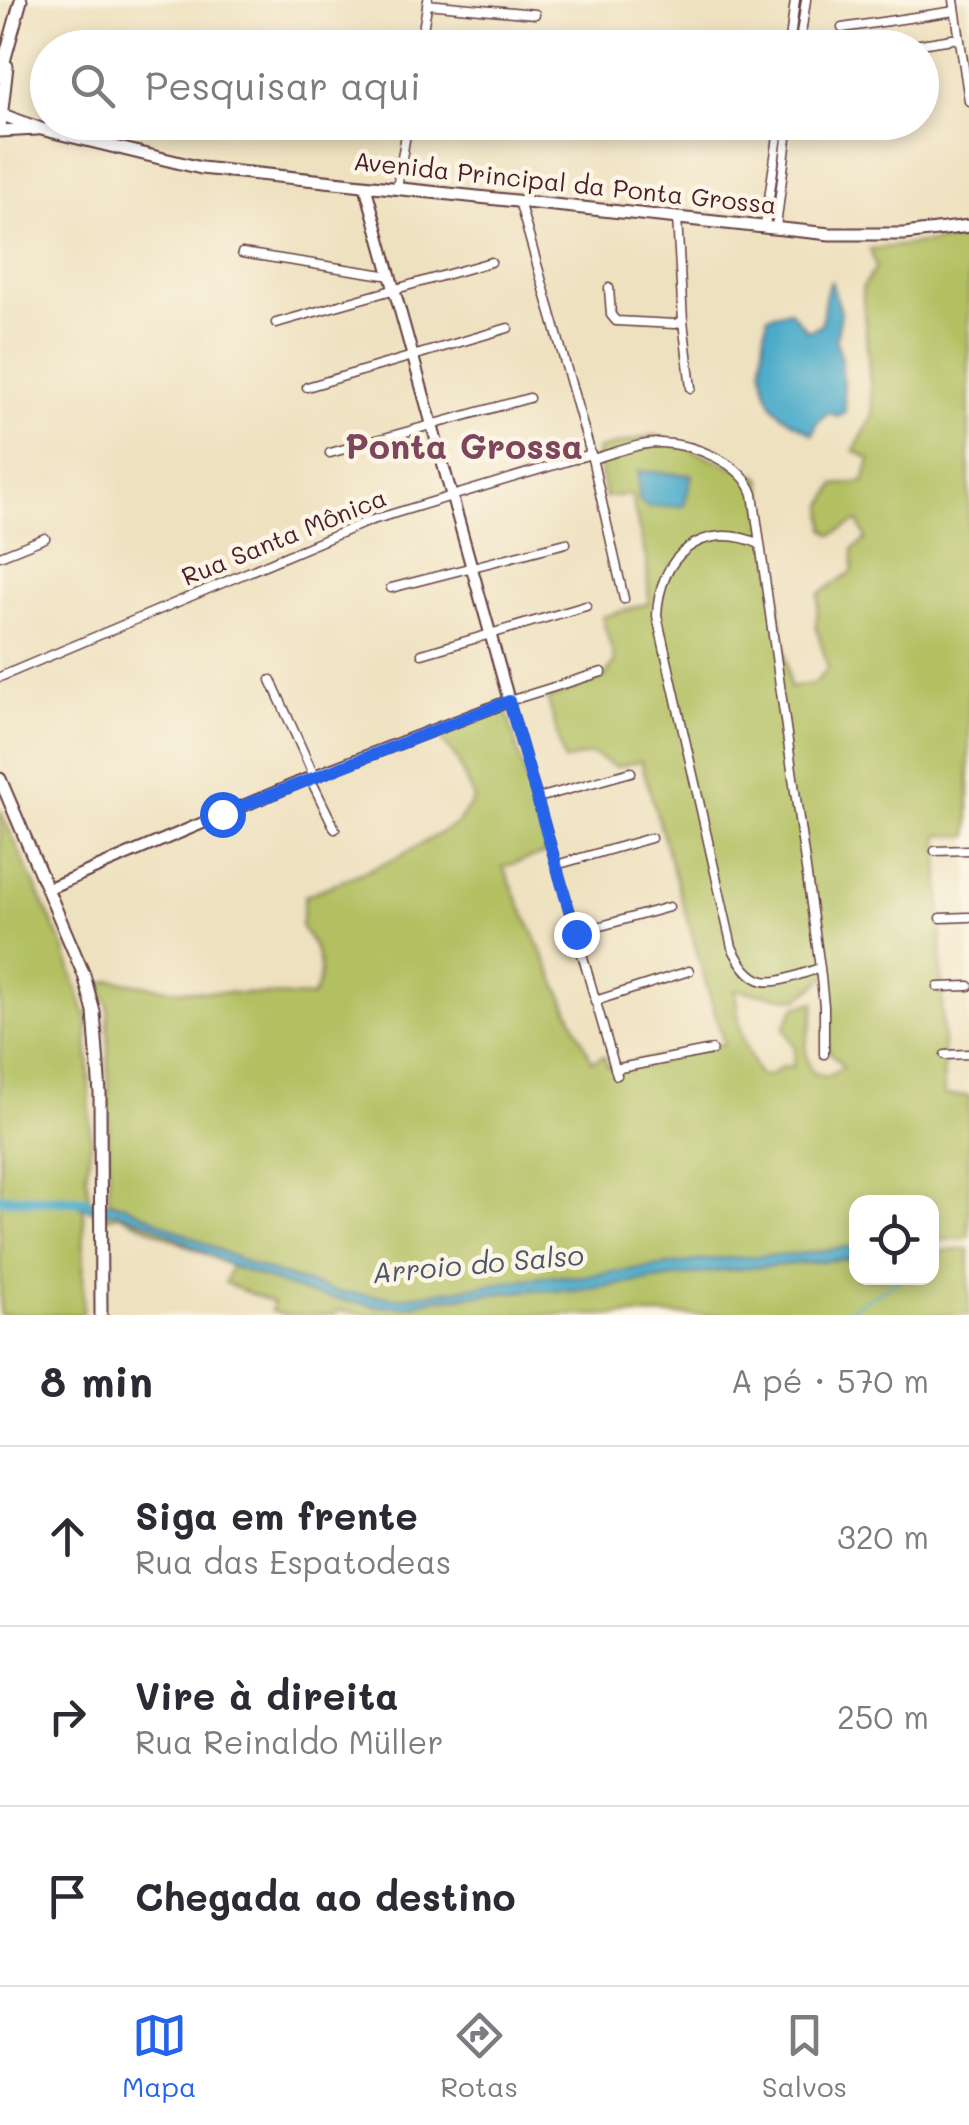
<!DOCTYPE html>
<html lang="pt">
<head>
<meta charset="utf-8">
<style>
	body { margin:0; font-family:Mali,sans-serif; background:#f2f2f3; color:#2b2b33 }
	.controls { position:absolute; right:30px; bottom:30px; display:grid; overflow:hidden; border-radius:20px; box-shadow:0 5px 15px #0003 }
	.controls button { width:90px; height:90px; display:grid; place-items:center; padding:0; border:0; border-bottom:2px solid #e1e1e2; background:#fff; color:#2b2b33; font:50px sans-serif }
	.stop { position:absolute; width:30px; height:30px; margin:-22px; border:8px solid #2563eb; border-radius:50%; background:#fff }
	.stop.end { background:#2563eb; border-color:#fff; box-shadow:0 2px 10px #0008 }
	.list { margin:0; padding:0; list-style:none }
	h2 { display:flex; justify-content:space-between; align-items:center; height:130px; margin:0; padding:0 40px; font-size:42px }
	h2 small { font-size:32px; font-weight:400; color:#7c7c81 }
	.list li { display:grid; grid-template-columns:65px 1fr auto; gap:30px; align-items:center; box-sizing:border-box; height:180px; padding:0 40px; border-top:2px solid #e1e1e2 }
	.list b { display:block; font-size:38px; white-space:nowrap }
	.list p { margin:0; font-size:32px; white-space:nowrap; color:#7c7c81 }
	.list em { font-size:32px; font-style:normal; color:#7c7c81 }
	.icon { flex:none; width:55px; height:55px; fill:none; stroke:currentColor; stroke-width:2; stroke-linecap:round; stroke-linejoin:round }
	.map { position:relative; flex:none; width:969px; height:1315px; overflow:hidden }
	.search { position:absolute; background:#fff; box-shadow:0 5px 15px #0003; left:30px; right:30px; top:30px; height:110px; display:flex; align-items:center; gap:25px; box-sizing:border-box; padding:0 35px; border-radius:55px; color:#7c7c81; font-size:38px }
	.sheet { height:670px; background:#fff }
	nav { display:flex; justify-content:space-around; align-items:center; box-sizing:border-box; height:140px; border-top:2px solid #e1e1e2; background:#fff; font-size:28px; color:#7c7c81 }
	nav a { display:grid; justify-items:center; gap:5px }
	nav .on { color:#2563eb }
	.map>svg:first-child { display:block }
	.green { fill:#b2c062; stroke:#7e7046; stroke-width:2.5; fill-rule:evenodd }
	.water { fill:#4aaac9; stroke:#4a647a; stroke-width:2.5 }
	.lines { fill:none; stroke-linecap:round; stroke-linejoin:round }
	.stream { stroke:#4aaac9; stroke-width:2.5 }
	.river { stroke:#4aaac9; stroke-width:11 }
	.minor-casing { stroke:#633c41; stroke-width:11 }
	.tertiary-casing { stroke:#633c41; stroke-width:14 }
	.secondary-casing { stroke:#633c41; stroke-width:15 }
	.minor { stroke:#fff; stroke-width:8 }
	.tertiary { stroke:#fff; stroke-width:10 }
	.secondary { stroke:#fff; stroke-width:11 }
	.route { stroke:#2563eb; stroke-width:12 }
	.labels { text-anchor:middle; stroke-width:9; stroke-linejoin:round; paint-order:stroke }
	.street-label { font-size:25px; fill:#4a1f2b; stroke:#fcf5e5 }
	.water-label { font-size:28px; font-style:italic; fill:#4a576a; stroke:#fcf5e5 }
	.district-label { font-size:35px; font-weight:bold; fill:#7d465c; stroke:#fcf5e5 }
</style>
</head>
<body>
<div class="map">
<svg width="969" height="1315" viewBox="0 0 969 1315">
	<rect width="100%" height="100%" fill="#fcf5e5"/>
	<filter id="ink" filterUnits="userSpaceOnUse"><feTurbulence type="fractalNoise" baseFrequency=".01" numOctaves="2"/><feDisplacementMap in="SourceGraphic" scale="20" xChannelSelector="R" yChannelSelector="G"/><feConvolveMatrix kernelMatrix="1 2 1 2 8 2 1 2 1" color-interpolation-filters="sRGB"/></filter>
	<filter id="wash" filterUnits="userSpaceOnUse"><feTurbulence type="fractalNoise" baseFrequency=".0048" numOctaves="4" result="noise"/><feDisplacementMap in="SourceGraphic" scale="40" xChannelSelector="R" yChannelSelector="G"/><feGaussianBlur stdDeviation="2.25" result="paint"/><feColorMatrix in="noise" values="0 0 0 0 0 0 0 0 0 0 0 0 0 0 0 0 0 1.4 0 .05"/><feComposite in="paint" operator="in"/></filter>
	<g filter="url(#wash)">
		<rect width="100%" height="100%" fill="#eee1bf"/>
		<path class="green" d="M969,238V836L939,835L944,1095L969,1096V1237L932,1241V1202H856V1246L800,1254L714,1259L576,1277L549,1276L398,1298L338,1292L251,1265L109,1200L108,1004L98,985L112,980L175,990L312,997C328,970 318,950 301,926L305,896L395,859L458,823L474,799L456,758L439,736L506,709L546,853L503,867L592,1061L604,1056L608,1067L724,1044L641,761L616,767L591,754L564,761L548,699L605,677L615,661L602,617L649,603L647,563L631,495L605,497L596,450L654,435L761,478L790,688L815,683L828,668L816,626L819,594L853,571V549L866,539L858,521L832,535L825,529L824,505L835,485L864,482L870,459L854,451L873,415L862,288L876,268L870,249ZM830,974L828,1049L843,1067L827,1077L812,1072C797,1041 815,1030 815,1002L795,1007L784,1028L795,1048L793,1067L782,1066L771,1075L760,1076C743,1047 738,1023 735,990L798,999Z
			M0,810L64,948L87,1019L91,1144L86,1175L89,1198L77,1197L73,1203L83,1208L84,1213L83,1315H0Z
			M104,1211L120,1212L151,1224L231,1266L310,1294L376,1306L406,1307L434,1299L534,1290L573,1291L718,1271L856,1258V1278H932V1252L969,1249V1315H373L338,1310L335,1315H286L271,1311L273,1303L225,1283L231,1266L120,1215L105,1218Z"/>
		<path class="water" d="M831,282L841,311L836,340L841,357L845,412L839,416L827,413L817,423L813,434C802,427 780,417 773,405C757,379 762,344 768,316L789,310L808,331L821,325C825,310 822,297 831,282Z
			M638,471L692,475L684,506L647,507L639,500Z
			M77,1197L124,1205L251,1265L302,1282L338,1292L398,1298L549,1276L576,1277L714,1259L800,1254L856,1246V1258L718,1271L573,1291L534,1290L434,1299L406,1307L376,1306L310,1294L231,1266L151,1224L120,1213L91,1210L72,1203Z"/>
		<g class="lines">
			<path class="stream" d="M839,1315L903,1278"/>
			<path class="river" d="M0,1198L85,1201"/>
		</g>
	</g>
	<g filter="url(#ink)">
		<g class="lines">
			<defs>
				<path id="minor" d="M954,0L969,101
					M427,4L535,14
					M842,28L955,11
					M420,48L428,0
					M789,48L795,0
					M799,48L806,0
					M895,48L959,38
					M397,188L408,122
					M519,201L591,454L624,599
					M677,217L683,321L691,388
					M765,226L780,122
					M776,227L789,122
					M242,253L391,276
					M609,288L611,315L616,321L675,324L683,321
					M276,323L491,262
					M307,387L508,328
					M330,453L529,398
					M592,459C613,454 639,442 661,443C693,444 742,462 753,494L820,968L824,1006V1054
					M760,544C702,519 659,556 657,616L732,947C756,997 775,982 820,968
					M0,556L45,538
					M391,588L566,543
					M422,654L586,606
					M602,672L509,701L617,1075
					M0,677L369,521L591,454
					M271,680L314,776
					M310,778L335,829
					M538,798L631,772
					M935,851L969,850
					M556,865L651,838
					M941,918L969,917
					M576,933L669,907
					M938,987L969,986
					M595,1001L689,971
					M945,1055L969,1054
					M615,1069L712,1050"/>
				<path id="tertiary" d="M49,888L314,776L509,701L365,185"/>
				<path id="secondary" d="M0,76L21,0
					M0,114L41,129L201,168L830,234H904L969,226
					M0,127L7,66
					M0,131L37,129
					M0,779L84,975L94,1012L100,1094L101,1315"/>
			</defs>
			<use href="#minor" class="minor-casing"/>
			<use href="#tertiary" class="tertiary-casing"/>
			<use href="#secondary" class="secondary-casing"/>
			<use href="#minor" class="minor"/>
			<use href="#tertiary" class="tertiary"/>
			<use href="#secondary" class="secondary"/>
		</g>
	</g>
	<g class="lines" filter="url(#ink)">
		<path class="route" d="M222,814L509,701L576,934"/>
	</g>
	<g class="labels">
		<g class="street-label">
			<text transform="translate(565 183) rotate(6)" y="9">Avenida Principal da Ponta Grossa</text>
			<text transform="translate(284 537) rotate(-22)" y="9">Rua Santa Mônica</text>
		</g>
		<g class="water-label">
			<text transform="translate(478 1264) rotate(-5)" y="10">Arroio do Salso</text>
		</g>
		<g class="district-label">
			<text x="464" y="459">Ponta Grossa</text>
		</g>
	</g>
</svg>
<div class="controls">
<button><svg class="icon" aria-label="locate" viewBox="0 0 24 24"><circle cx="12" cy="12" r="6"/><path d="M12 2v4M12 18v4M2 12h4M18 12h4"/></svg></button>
</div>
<div class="stop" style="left:222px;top:814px"></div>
<div class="stop end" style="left:576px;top:934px"></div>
<div class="search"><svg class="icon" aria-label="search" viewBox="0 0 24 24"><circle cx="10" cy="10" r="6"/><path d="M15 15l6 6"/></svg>Pesquisar aqui</div>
</div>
<section class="sheet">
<h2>8 min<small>A pé · 570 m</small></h2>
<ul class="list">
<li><svg class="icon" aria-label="ahead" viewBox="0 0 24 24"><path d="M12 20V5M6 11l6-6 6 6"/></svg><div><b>Siga em frente</b><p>Rua das Espatodeas</p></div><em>320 m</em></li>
<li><svg class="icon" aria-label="right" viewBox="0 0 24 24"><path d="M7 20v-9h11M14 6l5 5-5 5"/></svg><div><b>Vire à direita</b><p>Rua Reinaldo Müller</p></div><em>250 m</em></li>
<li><svg class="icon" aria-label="arrive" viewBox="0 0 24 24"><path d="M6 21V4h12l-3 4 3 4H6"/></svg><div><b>Chegada ao destino</b></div></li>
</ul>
</section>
<nav>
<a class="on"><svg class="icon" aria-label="map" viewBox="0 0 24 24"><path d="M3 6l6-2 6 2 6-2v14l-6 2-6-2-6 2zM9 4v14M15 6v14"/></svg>Mapa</a>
<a><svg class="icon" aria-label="directions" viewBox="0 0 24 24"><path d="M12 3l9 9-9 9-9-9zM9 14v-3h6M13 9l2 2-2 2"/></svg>Rotas</a>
<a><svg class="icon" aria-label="saved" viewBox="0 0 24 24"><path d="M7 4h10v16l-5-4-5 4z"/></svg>Salvos</a>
</nav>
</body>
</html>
